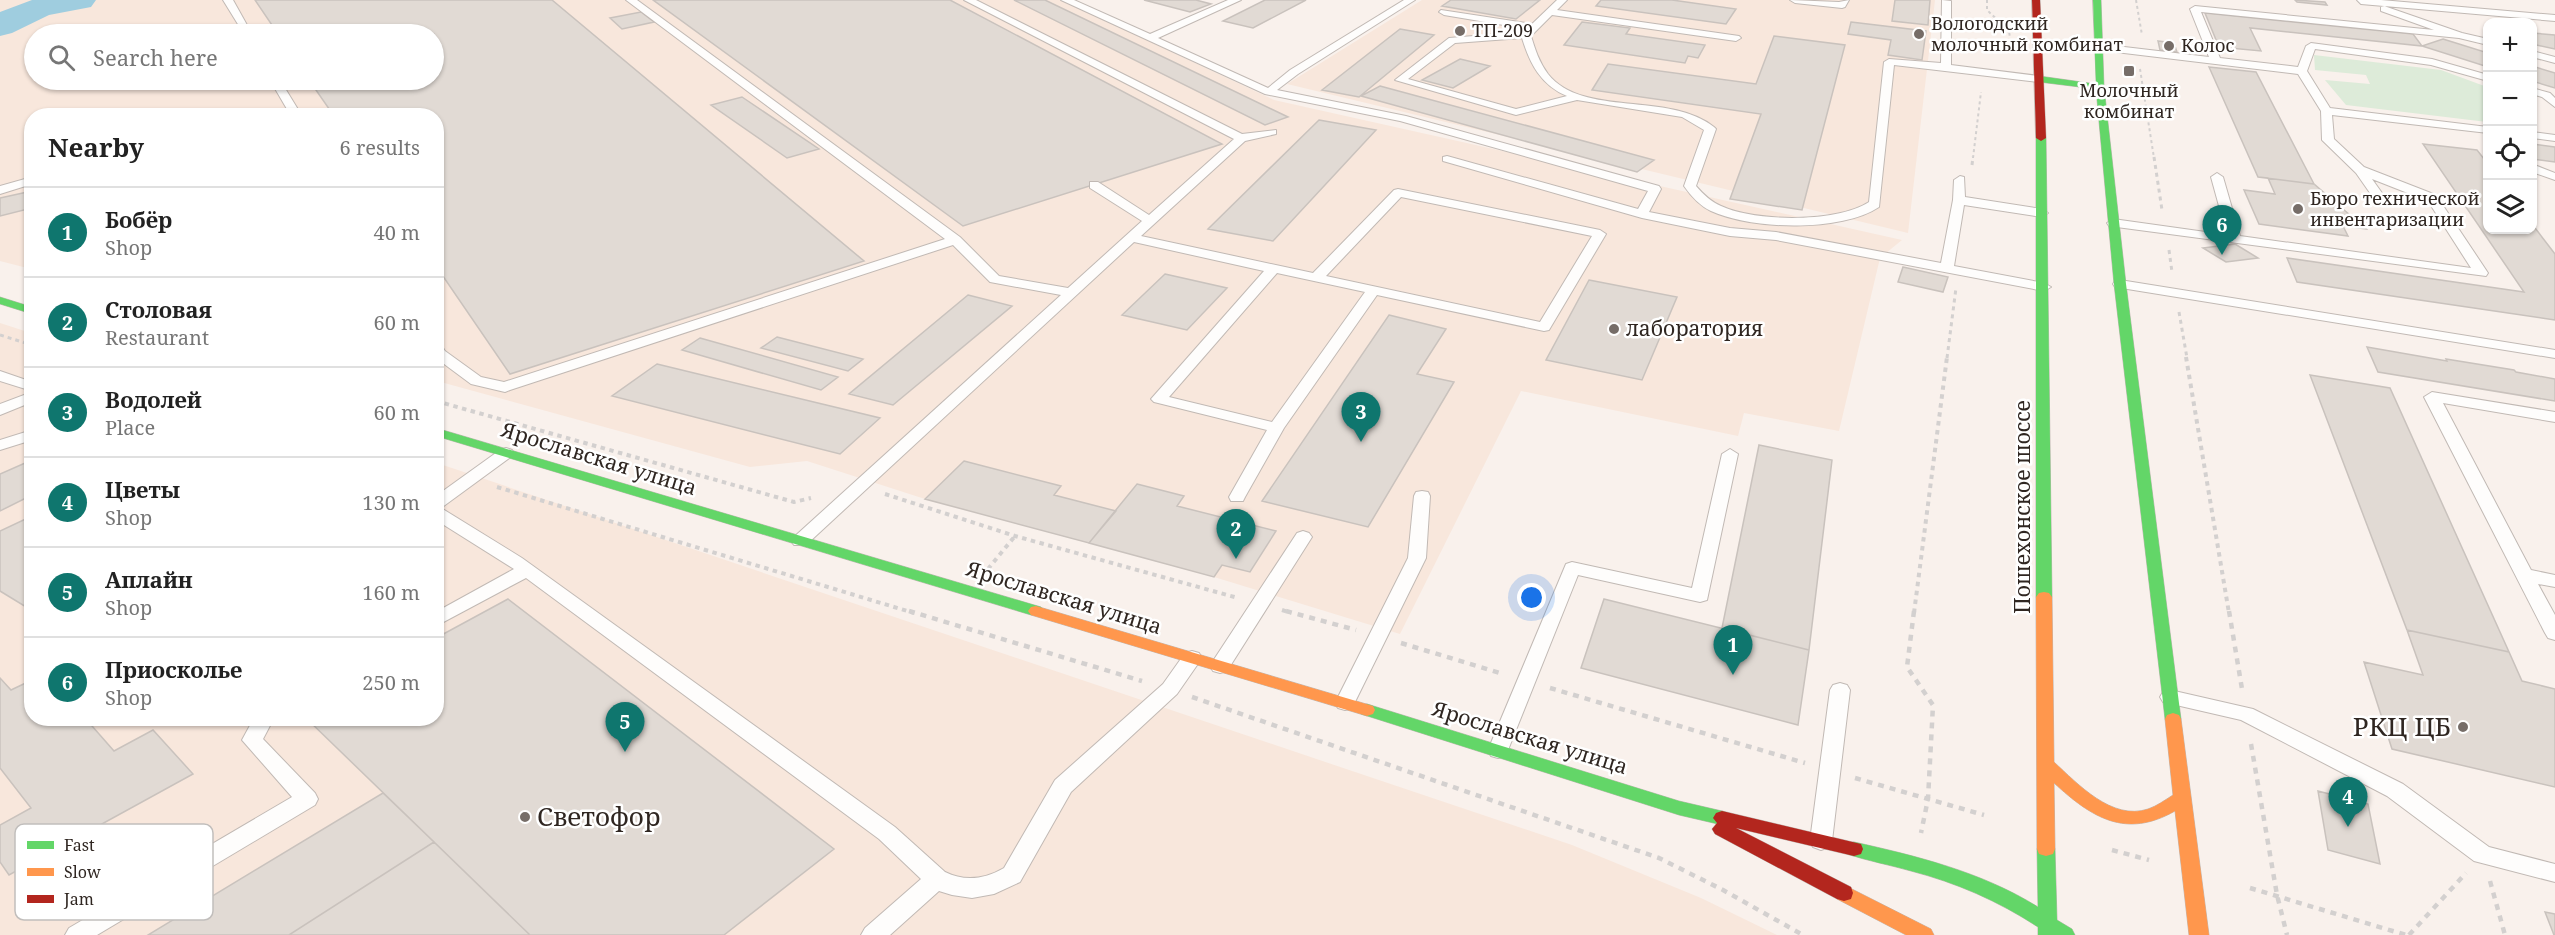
<!DOCTYPE html>
<html lang="en">
<head>
<meta charset="utf-8">
<style>
	body { margin:0; font-family:"Noto Serif",serif; background:#f6f6f6; color:#222 }
	.controls { position:absolute; right:18px; top:18px; display:grid; overflow:hidden; border-radius:12px; box-shadow:0 2px 4px #0004 }
	.controls button { width:54px; height:54px; display:grid; place-items:center; padding:0; border:0; border-bottom:2px solid #e0e0e0; background:#fff; color:#222; font:30px sans-serif }
	.you { position:absolute; left:1532px; top:598px; width:21px; height:21px; margin:-15px; border:4px solid #fff; border-radius:50%; background:#1a73e8; box-shadow:0 0 0 9px #1a73e833 }
	.badge { display:grid; place-items:center; width:39px; height:39px; border-radius:50%; background:#0f766e; color:#fff; font-size:20px; font-weight:700 }
	.pin { position:absolute; translate:-50% -50px; filter:drop-shadow(0 2px 3px #0008) }
	.pin::after { content:''; position:absolute; top:32px; width:21px; height:18px; background:inherit; clip-path:polygon(0 0,100% 0,50% 100%) }
	.list { margin:0; padding:0; list-style:none }
	h2 { display:flex; justify-content:space-between; align-items:center; height:78px; margin:0; padding:0 24px; font-size:26px }
	h2 small { font-size:20px; font-weight:400; color:#767676 }
	.list li { display:grid; grid-template-columns:39px 1fr auto; gap:18px; align-items:center; box-sizing:border-box; height:90px; padding:0 24px; border-top:2px solid #e0e0e0 }
	.list b { display:block; font-size:22px; white-space:nowrap }
	.list p { margin:0; font-size:20px; white-space:nowrap; color:#767676 }
	.list em { font-size:20px; font-style:normal; color:#767676 }
	.icon { flex:none; width:33px; height:33px; fill:none; stroke:currentColor; stroke-width:2; stroke-linecap:round; stroke-linejoin:round }
	.map { position:relative; flex:none; width:2555px; height:935px; overflow:hidden }
	.search { position:absolute; background:#fff; box-shadow:0 2px 4px #0004; left:24px; top:24px; width:420px; height:66px; display:flex; align-items:center; gap:15px; box-sizing:border-box; padding:0 21px; border-radius:33px; color:#767676; font-size:22px }
	.panel { position:absolute; background:#fff; box-shadow:0 2px 4px #0004; left:24px; top:108px; width:420px; height:618px; border-radius:24px }
	.map>svg:first-child { display:block }
	.built { fill:#f8e7dc; fill-rule:evenodd }
	.green { fill:#ddebd9 }
	.lines { fill:none; stroke-linecap:round; stroke-linejoin:round }
	.river { fill:#9fcddf; fill-rule:evenodd }
	.building { fill:#e1dad4; stroke:#c9c2bd; stroke-width:1.5 }
	.lane-casing { stroke:#c1b9b4; stroke-width:2 }
	.fast-casing { stroke:#c1b9b4; stroke-width:1 }
	.slow-casing { stroke:#c1b9b4; stroke-width:1 }
	.jam-casing { stroke:#c1b9b4; stroke-width:1 }
	.path-far3 { stroke:#d3d0cf; stroke-width:2; stroke-dasharray:3 3; stroke-linecap:butt }
	.path-far2 { stroke:#d3d0cf; stroke-width:3; stroke-dasharray:4 4; stroke-linecap:butt }
	.path-far1 { stroke:#d3d0cf; stroke-width:4; stroke-dasharray:4.5 4.5; stroke-linecap:butt }
	.path { stroke:#d3d0cf; stroke-width:4.5; stroke-dasharray:6 6; stroke-linecap:butt }
	.lane { fill:#fefdfc; fill-rule:evenodd }
	.fast { fill:#63d668; fill-rule:evenodd }
	.slow { fill:#ff974d; fill-rule:evenodd }
	.jam { fill:#b3261e; fill-rule:evenodd }
	.poi-dot { fill:#766d68; stroke:#fff; stroke-width:2 }
	.labels { text-anchor:middle; stroke-width:5; stroke-linejoin:round; paint-order:stroke }
	.far-poi-label { font-size:18px; fill:#2f2621; stroke:#fff; text-anchor:start }
	.poi-label { font-size:21px; fill:#2f2621; stroke:#fff; text-anchor:start }
	.street-label { font-size:21px; fill:#2f2621; stroke:#fff }
	.near-poi-label { font-size:26px; fill:#2f2621; stroke:#fff; text-anchor:end }
	.key { fill:#fff; stroke:#c1bebc; stroke-width:1.5 }
	.key-label { font-size:16px; fill:#2f2621 }
</style>
</head>
<body>
<div class="map">
<svg width="2555" height="935" viewBox="0 0 2555 935">
	<rect width="100%" height="100%" fill="#f9f1ec"/>
	<path class="built" d="M0,0H1061L1274,100L1902,240L1880,258L1839,431L1744,413L1738,436L1521,391L1400,634L1214,577L925,499L807,461L750,467L437,381L436,116H32L31,269L0,261ZM34,34H434V80H34Z
		M1422,0H1935L1908,233L1287,84Z
		M0,323L31,333L32,718H436L437,463L1572,845L1701,898L1777,935H0Z"/>
	<path class="green" d="M2314,55L2441,70L2487,87V122L2346,105L2325,80L2370,84L2366,75L2315,70Z"/>
	<g class="lines">
		<path class="river" d="M32,0H96L91,7L49,15L12,33L0,36V12Z"/>
	</g>
	<path class="building" d="M255,0H552L864,261L510,374L436,266V116H334L309,80H434V34H278Z
		M653,0H950L1222,144L963,226Z
		M1014,0H1045L1288,117L1265,125Z
		M1144,0H1196L1211,4L1190,12Z
		M1265,0H1306L1253,28L1223,21Z
		M1451,0H1540L1516,19L1442,6Z
		M1601,0H1672L1736,9L1726,24L1596,6Z
		M1895,0H1930L1928,25L1892,21Z
		M2295,0L2325,2L2327,5L2297,2Z
		M641,12L654,22L622,29L610,18Z
		M2205,13L2413,34L2422,46L2250,28L2261,51L2219,47Z
		M1582,22L1630,28L1626,34L1705,45L1698,58L1688,56L1685,63L1564,45Z
		M1851,22L1926,31L1922,60L1888,55L1891,40L1848,34Z
		M1400,29L1434,35L1359,97L1322,90Z
		M2532,33L2555,35V49L2532,44Z
		M1774,36L1845,45L1802,210L1730,199L1761,114L1592,90L1608,64L1756,84Z
		M2443,39L2488,53V67L2422,46Z
		M2158,41L2174,43L2177,52L2160,50Z
		M1460,59L1490,66L1453,88L1422,80Z
		M2532,66L2555,73V88L2532,81Z
		M2209,67L2256,72L2314,184L2258,177Z
		M1380,86L1654,160L1637,172L1361,96Z
		M742,97L819,149L787,158L711,105Z
		M1319,120L1376,130L1273,241L1208,229Z
		M2423,144L2477,150L2488,164V230H2532V224L2555,254V320L2297,282L2287,258L2524,292Z
		M2532,144L2555,147V162L2532,159Z
		M2258,177L2314,184L2366,229L2343,226L2348,236L2259,224L2244,190L2275,194L2268,178Z
		M32,191V208L0,216V198Z
		M2235,244L2258,258L2226,262L2203,248Z
		M1903,267L1948,277L1943,292L1898,282Z
		M1165,274L1227,288L1187,330L1122,315Z
		M1589,280L1677,297L1642,380L1546,360Z
		M968,295L1012,306L893,405L849,394Z
		M1389,315L1446,329L1417,374L1454,382L1368,527L1262,501Z
		M777,337L863,359L848,371L761,348Z
		M700,338L838,377L821,390L682,350Z
		M2367,347L2447,361L2446,359L2514,370L2516,372L2555,379V401L2378,372Z
		M657,364L880,418L840,454L612,396Z
		M2310,375L2390,388L2509,652L2407,630Z
		M1759,445L1832,460L1809,650L1722,628Z
		M32,460V495L0,511V474Z
		M964,461L1061,486L1054,495L1116,511L1089,543L925,499Z
		M1137,484L1184,496L1177,506L1276,531L1250,572L1222,565L1214,577L1089,543Z
		M32,516V610H31L0,591V531Z
		M508,599L834,849L724,935H530L306,718H436V638Z
		M1604,599L1809,650L1798,725L1581,668Z
		M2407,630L2509,652L2522,681L2555,689V787L2392,749L2364,662L2423,675Z
		M0,678L11,690L32,680V718H85L114,751L153,730L193,774L9,875L0,862V825L31,808L0,768Z
		M2318,791L2368,804L2380,864L2328,850Z
		M383,793L434,842L289,935H148Z
		M434,842L530,935H289Z
		M2545,912L2555,914V935H2554Z"/>
	<g class="lines">
		<defs>
			<path id="lane" d="M223,0H233L252,34H244Z
				M626,0H637L960,237L999,276L1068,288L1142,221L1090,188V182H1098L1149,215L1234,139L964,0H976L1242,134L1276,130V134L1245,141L1141,236L1313,273L1394,190L1398,189L1600,230L1606,234L1549,330L1544,331L1377,295L1284,428L1245,497L1243,501H1231L1229,497L1267,430L1154,402L1151,399L1264,271L1134,242L806,545H794L791,541L794,537L1061,295L990,282L953,245L510,390L505,392L471,384L436,358V344L441,345L445,351L481,377L504,382L945,239ZM1401,197L1592,236L1540,322L1326,276ZM1277,273L1365,292L1272,422L1169,397Z
				M1061,0H1074L1150,34L1228,0H1241L1158,38L1268,88L1290,70L1404,0H1415L1298,74L1277,90L1406,116L1659,186L1661,189L1649,212L1730,228L1776,232L1941,263L1953,200L1954,180L1960,176L1964,177L1965,197L2042,209L2048,213L2042,217L1964,205L1954,266L2044,283L2051,287L2044,291L1776,240L1730,236L1642,218L1443,161V157L1447,156L1638,209L1648,191L1400,121L1265,94Z
				M1557,0H1567L1557,10L1739,36L1741,38L1736,41L1552,15L1531,36C1535,49 1539,62 1548,74C1583,118 1669,91 1714,127L1716,129L1696,186C1703,194 1711,202 1721,206C1755,222 1837,223 1869,202L1884,62L1889,59L1941,63L1942,0L1951,1V65L2039,76L2044,79L2039,82L1894,65L1879,207C1842,232 1752,230 1711,211C1700,206 1691,196 1684,186L1704,130L1682,117L1577,100L1516,115L1395,80L1449,38L1523,32L1527,29L1444,15L1439,12L1441,10L1532,24ZM1522,38C1530,64 1541,85 1567,96L1516,109L1408,79L1455,43Z
				M1790,0L1839,2L1849,0L1845,7L1842,8L1795,3Z
				M2357,0H2381L2555,15V21L2361,4Z
				M2195,6L2434,30L2381,11V7L2384,6L2462,33L2488,39V45L2459,38L2201,12L2220,58L2298,67L2306,46L2311,43L2432,59L2488,75V81L2431,65L2315,49L2307,71L2330,108L2488,127V133L2332,115L2334,139L2364,167L2436,195L2488,273L2486,276L2109,226L2107,223L2113,219L2227,235L2211,177L2217,173L2223,177L2240,236L2471,268L2428,201L2372,179L2387,200L2381,204L2377,203L2356,173L2322,140L2321,111L2298,74L2099,50L2094,47L2099,44L2209,57L2190,9Z
				M2532,51L2555,57V63L2532,57Z
				M270,80H280L302,116H291Z
				M2532,88L2550,93L2555,98V107L2542,97L2532,94Z
				M2532,132L2555,135V141L2532,138Z
				M2532,164L2555,173V180L2532,172Z
				M32,177V184L0,194V186Z
				M2120,280L2555,350V358L2115,287L2113,284L2115,281Z
				M0,371L32,382V391L0,381Z
				M32,392V402L0,415V404Z
				M2432,392L2555,412V422L2443,403L2531,570L2555,575V587L2538,584L2555,615V640L2548,638L2545,633L2424,397Z
				M32,430V440L0,450V440Z
				M506,448L512,450L514,453L512,456L441,508L522,558L895,827L945,872C965,882 985,879 1004,868L1055,780L1163,684L1185,653L1192,651L1199,653L1202,658L1177,694L1071,792L1020,882L994,894L972,898L952,895L939,891L890,935H861L865,928L921,879L879,839L526,578L436,626V612L514,569L436,520V496L500,450Z
				M1730,449L1738,454L1707,600L1700,602L1578,575L1508,750L1505,756L1498,758L1491,756L1488,750L1566,564L1572,562L1692,588L1722,454Z
				M1422,491L1428,492L1430,496L1426,558L1352,708L1345,710L1338,708L1335,703L1408,558L1414,496L1416,492Z
				M1303,531L1309,533L1312,537L1227,671L1220,673L1213,671L1210,666L1213,661L1297,533Z
				M1840,683L1847,685L1850,690L1832,841L1829,847L1821,850L1813,847L1810,841L1830,690L1833,685Z
				M2170,690L2253,709L2403,784L2489,847L2555,864V882L2474,861L2387,796L2241,720L2163,702L2160,697L2163,692Z
				M254,718H274L263,739L315,793L318,799L315,805L97,935H65L69,928L292,797L242,740Z"/>
			<path id="fast" d="M2093,0H2101L2104,87L2126,284L2181,719L2179,723L2173,725L2167,723L2165,719L2114,284L2096,89L2039,82L2035,79L2039,76L2096,84Z
				M2041,135L2046,138L2052,597L2049,601H2039L2036,597V138Z
				M0,297L32,307V314L0,304Z
				M436,428L1041,607L1044,611L1041,615H1031L436,436Z
				M1367,704L1679,801L1722,811L1728,813L1731,818L1728,823L1722,825L1679,815L1361,714L1359,710L1361,706Z
				M1854,842C1917,856 1982,872 2038,907L2037,849L2039,844L2046,842L2053,844L2055,849L2057,920L2072,929L2075,935H2038V927C1998,901 1957,883 1911,871C1890,865 1868,861 1847,854L1845,849L1847,844Z"/>
			<path id="slow" d="M2044,592L2049,593L2052,597L2054,762C2078,784 2112,821 2148,809C2157,806 2165,800 2173,795L2165,719L2167,715L2173,713L2179,715L2181,719L2209,935H2189L2175,811C2126,839 2092,818 2054,783L2055,849L2053,854L2046,856L2039,854L2037,849L2036,597L2039,593Z
				M1036,606L1373,706L1375,710L1373,714L1367,716L1031,615L1028,611L1031,607Z
				M1844,885L1931,929L1934,935H1906L1837,899L1835,893L1837,887Z"/>
			<path id="jam" d="M2032,0H2040L2046,138L2041,141L2036,138Z
				M1722,811L1861,844L1863,849L1861,854L1854,856L1736,828L1851,887L1853,893L1851,899L1844,901L1837,899L1715,834L1712,829L1717,823L1713,818L1716,813Z"/>
		</defs>
		<use href="#lane" class="lane-casing"/>
		<use href="#fast" class="fast-casing"/>
		<use href="#slow" class="slow-casing"/>
		<use href="#jam" class="jam-casing"/>
		<path class="path-far3" d="M1987,0V10L2009,31L2010,38
			M2136,0L2142,35
			M2140,69L2154,158
			M1973,158L1981,92"/>
		<path class="path-far2" d="M2154,157L2162,210
			M1972,165L1973,157
			M2169,250L2172,272
			M2179,312L2187,358
			M0,335L32,345
			M1947,358L1956,288"/>
		<path class="path-far1" d="M2186,357L2229,613
			M436,401L794,502L811,498
			M497,487L914,613
			M885,494L1015,536L1238,598
			M988,569L1015,536
			M1282,610L1291,613
			M1914,613L1947,357"/>
		<path class="path" d="M909,611L1142,681
			M1286,611L1356,630
			M1914,611L1907,667L1933,705L1928,799L1921,833
			M2229,611L2242,689
			M1401,643L1503,674
			M1550,688L1805,763
			M1192,697L1659,858L1723,890L1803,935
			M2251,744L2277,895L2287,935
			M1855,778L1984,815
			M2112,850L2149,860
			M2490,881L2505,935
			M2250,888L2406,935
			M2409,935L2466,873"/>
		<use href="#lane" class="lane"/>
		<use href="#fast" class="fast"/>
		<use href="#slow" class="slow"/>
		<use href="#jam" class="jam"/>
	</g>
	<g class="poi-dot">
		<circle cx="1460" cy="31" r="6"/>
		<circle cx="1919" cy="34" r="6"/>
		<circle cx="2169" cy="46" r="6"/>
		<rect x="2123" y="65" width="12" height="12" rx="3"/>
		<circle cx="2298" cy="209" r="6"/>
		<circle cx="1614" cy="329" r="6"/>
		<circle cx="2463" cy="727" r="6"/>
		<circle cx="525" cy="817" r="6"/>
	</g>
	<g class="labels">
		<g class="far-poi-label">
			<text x="1931" y="30">Вологодский<tspan x="1931" dy="21">молочный комбинат</tspan></text>
			<text x="1472" y="37">ТП-209</text>
			<text x="2181" y="52">Колос</text>
			<text x="2129" y="97" text-anchor="middle">Молочный<tspan x="2129" dy="21">комбинат</tspan></text>
			<text x="2310" y="205">Бюро технической<tspan x="2310" dy="21">инвентаризации</tspan></text>
		</g>
		<g class="poi-label">
			<text x="1626" y="336">лаборатория</text>
		</g>
		<g class="street-label">
			<text transform="translate(599 459) rotate(17)" y="7">Ярославская улица</text>
			<text transform="translate(2023 507) rotate(-90)" y="7">Пошехонское шоссе</text>
			<text transform="translate(1064 598) rotate(17)" y="7">Ярославская улица</text>
			<text transform="translate(1530 738) rotate(17)" y="7">Ярославская улица</text>
		</g>
		<g class="near-poi-label">
			<text x="2451" y="736">РКЦ ЦБ</text>
			<text x="537" y="826" text-anchor="start">Светофор</text>
		</g>
	</g>
	<rect x="15" y="824" width="198" height="96" rx="9" class="key"/>
	<rect x="27" y="841" width="27" height="8" fill="#63d668"/>
	<rect x="27" y="868" width="27" height="8" fill="#ff974d"/>
	<rect x="27" y="895" width="27" height="8" fill="#b3261e"/>
	<g class="key-label">
		<text x="64" y="851">Fast</text>
		<text x="64" y="878">Slow</text>
		<text x="64" y="905">Jam</text>
	</g>
</svg>
<div class="controls">
<button>+</button>
<button>−</button>
<button><svg class="icon" aria-label="locate" viewBox="0 0 24 24"><circle cx="12" cy="12" r="6"/><path d="M12 2v4M12 18v4M2 12h4M18 12h4"/></svg></button>
<button><svg class="icon" aria-label="layers" viewBox="0 0 24 24"><path d="M12 4l9 5-9 5-9-5zM3 14l9 5 9-5"/></svg></button>
</div>
<div class="you"></div>
<div class="pin badge" style="left:1733px;top:675px">1</div>
<div class="pin badge" style="left:1236px;top:559px">2</div>
<div class="pin badge" style="left:1361px;top:442px">3</div>
<div class="pin badge" style="left:2348px;top:827px">4</div>
<div class="pin badge" style="left:625px;top:752px">5</div>
<div class="pin badge" style="left:2222px;top:255px">6</div>
<div class="search"><svg class="icon" aria-label="search" viewBox="0 0 24 24"><circle cx="10" cy="10" r="6"/><path d="M15 15l6 6"/></svg>Search here</div>
<section class="panel">
<h2>Nearby<small>6 results</small></h2>
<ul class="list">
<li><span class="badge">1</span><div><b>Бобёр</b><p>Shop</p></div><em>40 m</em></li>
<li><span class="badge">2</span><div><b>Столовая</b><p>Restaurant</p></div><em>60 m</em></li>
<li><span class="badge">3</span><div><b>Водолей</b><p>Place</p></div><em>60 m</em></li>
<li><span class="badge">4</span><div><b>Цветы</b><p>Shop</p></div><em>130 m</em></li>
<li><span class="badge">5</span><div><b>Аплайн</b><p>Shop</p></div><em>160 m</em></li>
<li><span class="badge">6</span><div><b>Приосколье</b><p>Shop</p></div><em>250 m</em></li>
</ul>
</section>
</div>
</body>
</html>
